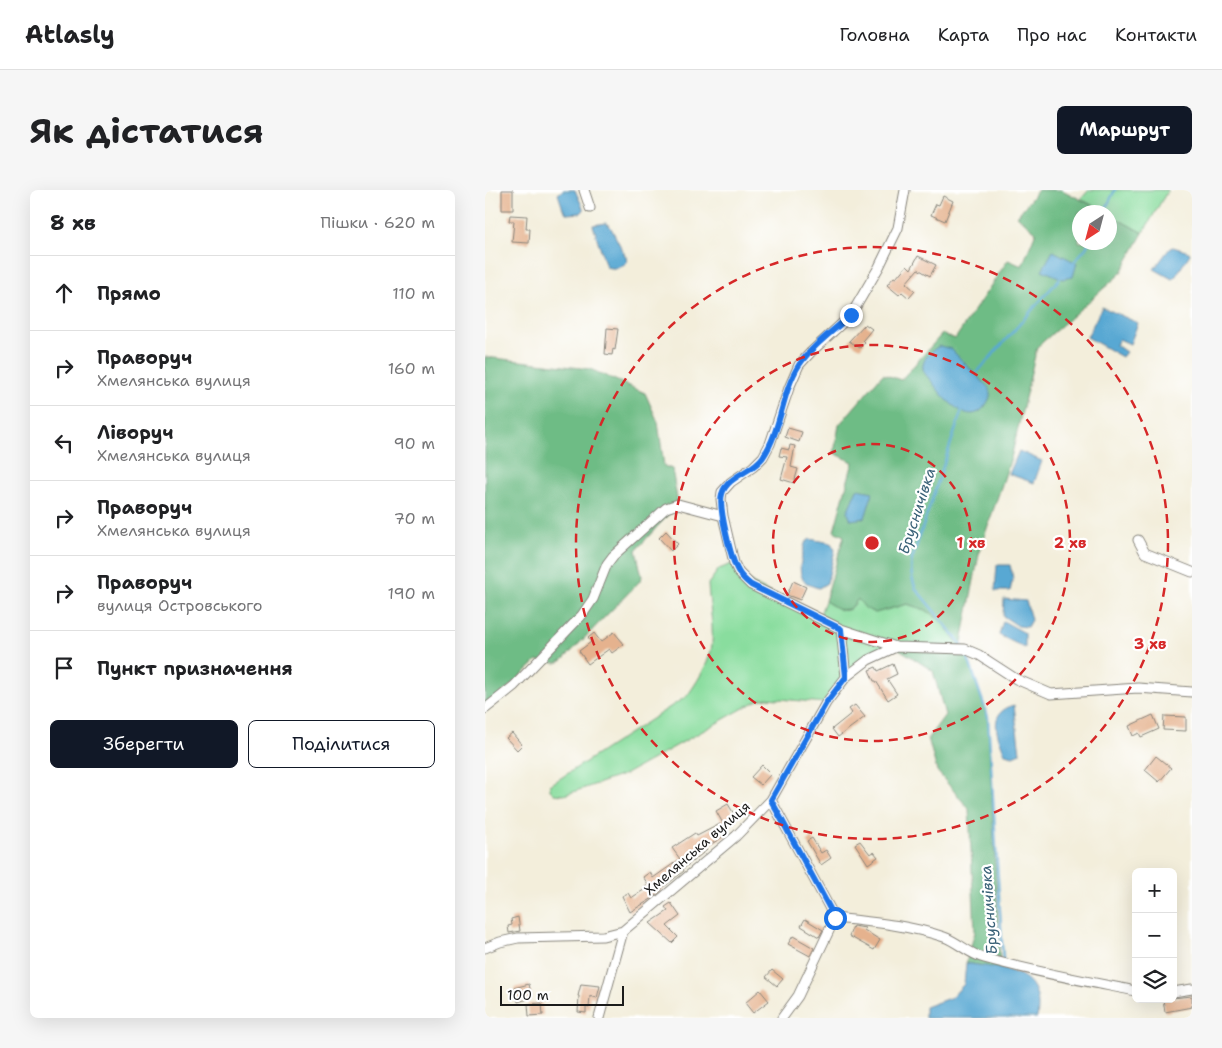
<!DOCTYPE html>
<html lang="uk">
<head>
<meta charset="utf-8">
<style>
	body { margin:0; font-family:"Shantell Sans",sans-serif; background:#f6f6f6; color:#202124 }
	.controls { position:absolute; right:15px; bottom:15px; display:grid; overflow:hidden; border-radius:8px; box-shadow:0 5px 20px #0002 }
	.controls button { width:45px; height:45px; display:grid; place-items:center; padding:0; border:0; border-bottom:1px solid #e0e0e0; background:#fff; color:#202124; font:25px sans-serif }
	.compass { position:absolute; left:587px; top:15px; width:45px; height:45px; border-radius:50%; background:#fff; box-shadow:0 5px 20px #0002; rotate:216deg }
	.scale { position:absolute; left:15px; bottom:12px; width:124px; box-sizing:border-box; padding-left:5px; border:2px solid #1c1c1c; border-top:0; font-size:14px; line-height:18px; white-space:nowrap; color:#1c1c1c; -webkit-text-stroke:4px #fff; paint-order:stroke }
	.stop { position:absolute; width:15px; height:15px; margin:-11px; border:4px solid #1a73e8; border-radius:50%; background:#fff }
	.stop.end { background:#1a73e8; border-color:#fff; box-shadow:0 1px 5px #0008 }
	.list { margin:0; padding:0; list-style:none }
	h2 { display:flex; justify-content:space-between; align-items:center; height:65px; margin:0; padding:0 20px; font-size:21px }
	h2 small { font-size:16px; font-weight:400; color:#757577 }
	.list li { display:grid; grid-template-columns:32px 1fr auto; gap:15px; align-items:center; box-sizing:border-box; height:75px; padding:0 20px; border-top:1px solid #e0e0e0 }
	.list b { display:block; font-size:19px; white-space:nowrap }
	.list p { margin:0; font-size:16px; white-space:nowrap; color:#757577 }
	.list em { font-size:16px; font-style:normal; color:#757577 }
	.actions { display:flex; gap:10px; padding:15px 20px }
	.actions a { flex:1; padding:11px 0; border:1px solid #111827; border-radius:8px; text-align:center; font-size:18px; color:#111827 }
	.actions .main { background:#111827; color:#fff }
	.icon { flex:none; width:28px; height:28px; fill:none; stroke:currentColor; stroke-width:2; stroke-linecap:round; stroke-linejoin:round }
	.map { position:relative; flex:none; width:707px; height:828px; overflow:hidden; border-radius:8px }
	header { display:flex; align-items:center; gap:30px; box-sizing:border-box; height:70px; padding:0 25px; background:#fff; border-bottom:1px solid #e0e0e0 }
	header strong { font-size:24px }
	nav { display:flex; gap:28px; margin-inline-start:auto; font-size:18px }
	.intro { display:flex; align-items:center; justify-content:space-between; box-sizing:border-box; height:120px; padding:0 30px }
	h1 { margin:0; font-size:35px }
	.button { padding:12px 22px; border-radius:8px; background:#111827; color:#fff; font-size:18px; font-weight:700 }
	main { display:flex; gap:30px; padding:0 30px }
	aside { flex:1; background:#fff; border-radius:8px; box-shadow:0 5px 20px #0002 }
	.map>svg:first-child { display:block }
	.green { fill:#89dd9e; stroke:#527c5d }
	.forest { fill:#6ebc85; stroke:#456c50 }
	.water { fill:#58a8d3; stroke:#3a6278 }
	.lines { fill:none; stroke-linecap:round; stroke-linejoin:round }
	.stream { stroke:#58a8d3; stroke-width:2.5 }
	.building { fill:#e5b28e }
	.minor-casing { stroke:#88857c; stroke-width:11 }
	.minor { stroke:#fff; stroke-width:9 }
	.route { stroke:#1a73e8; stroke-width:6 }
	.ring { fill:none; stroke:#d62828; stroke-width:2.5; stroke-dasharray:9 6 }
	.labels { text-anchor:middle; stroke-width:4.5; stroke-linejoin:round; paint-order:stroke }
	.street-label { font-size:14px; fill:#1c1c1c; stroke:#fff }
	.water-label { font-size:15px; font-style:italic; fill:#3a6278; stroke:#fff }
	.centre { fill:#d62828; stroke:#fff; stroke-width:2.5 }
	.ring-label { font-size:15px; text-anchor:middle; font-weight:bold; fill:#d62828; stroke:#fff; stroke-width:4.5; stroke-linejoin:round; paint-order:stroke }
</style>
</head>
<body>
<header>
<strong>Atlasly</strong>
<nav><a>Головна</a><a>Карта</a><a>Про нас</a><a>Контакти</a></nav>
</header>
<div class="intro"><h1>Як дістатися</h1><a class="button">Маршрут</a></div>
<main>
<aside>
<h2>8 хв<small>Пішки · 620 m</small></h2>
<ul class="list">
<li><svg class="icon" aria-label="ahead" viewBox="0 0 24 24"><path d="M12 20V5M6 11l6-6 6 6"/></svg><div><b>Прямо</b></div><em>110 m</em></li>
<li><svg class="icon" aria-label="right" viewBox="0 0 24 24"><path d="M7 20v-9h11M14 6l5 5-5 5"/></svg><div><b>Праворуч</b><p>Хмелянська вулиця</p></div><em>160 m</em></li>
<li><svg class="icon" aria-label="left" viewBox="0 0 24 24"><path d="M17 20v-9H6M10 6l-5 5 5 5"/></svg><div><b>Ліворуч</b><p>Хмелянська вулиця</p></div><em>90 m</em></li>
<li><svg class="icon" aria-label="right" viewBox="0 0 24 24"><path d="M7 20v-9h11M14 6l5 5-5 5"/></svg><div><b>Праворуч</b><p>Хмелянська вулиця</p></div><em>70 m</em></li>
<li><svg class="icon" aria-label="right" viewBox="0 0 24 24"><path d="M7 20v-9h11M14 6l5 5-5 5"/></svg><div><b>Праворуч</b><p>вулиця Островського</p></div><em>190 m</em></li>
<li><svg class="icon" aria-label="arrive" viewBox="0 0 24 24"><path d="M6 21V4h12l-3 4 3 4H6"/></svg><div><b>Пункт призначення</b></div></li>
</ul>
<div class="actions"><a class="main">Зберегти</a><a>Поділитися</a></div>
</aside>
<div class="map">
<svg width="707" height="828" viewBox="0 0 707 828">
	<rect width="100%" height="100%" fill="#fff"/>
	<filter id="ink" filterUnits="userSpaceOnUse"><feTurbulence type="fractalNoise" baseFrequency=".02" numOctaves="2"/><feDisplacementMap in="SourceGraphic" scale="10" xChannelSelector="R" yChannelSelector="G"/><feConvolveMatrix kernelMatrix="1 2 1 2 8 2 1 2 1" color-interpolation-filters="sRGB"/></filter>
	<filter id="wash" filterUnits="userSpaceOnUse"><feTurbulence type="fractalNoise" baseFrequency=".0096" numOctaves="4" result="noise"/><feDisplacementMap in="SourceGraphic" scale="20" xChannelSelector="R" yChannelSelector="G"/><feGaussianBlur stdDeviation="1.12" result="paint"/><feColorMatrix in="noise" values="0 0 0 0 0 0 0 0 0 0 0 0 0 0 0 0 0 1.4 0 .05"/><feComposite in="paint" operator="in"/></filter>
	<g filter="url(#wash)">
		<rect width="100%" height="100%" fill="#f3eedb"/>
		<path class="green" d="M604,0H683L658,43L625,25L624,22H620L596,9Z
			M249,373L259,389L334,427L340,411C355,420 363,428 373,408L390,423L422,414L441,420L455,430L476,457H411L383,470L341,513L282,508L273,510L141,584L79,605L69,604L65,600V595L202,506C211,494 222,476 226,461C230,442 224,414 223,394L234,379Z"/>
		<path class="forest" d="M553,0H577L620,22H594V52H624L625,25L658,43L635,84L552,157L526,268L495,359L476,457L455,430L441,420L422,414L390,423L380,418L373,409L365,419L355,420L340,411L359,346L349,341L368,272L349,263L354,235L398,184L416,190L457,144L470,149L523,70L537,76L551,42L532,26Z
			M0,167L105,179L160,203L173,232L179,276L187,279L193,314L151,360L157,387L154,392L78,470L72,473L52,471L0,519Z
			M411,457L480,459L503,527L515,779L481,773L490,742L484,619L452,581L443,548L460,525L448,481Z"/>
		<path class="water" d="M78,0H90L99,20L96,23L82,24L78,19L73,4Z
			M121,33L125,36L141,67L142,72C135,79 129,79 121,77L108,35Z
			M688,57L704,62L705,64L690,87L687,89L669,79L685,58Z
			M568,61L592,73L588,87L578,89L557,80Z
			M617,117L653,133L645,154L634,149L631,155L641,162L637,167L602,147Z
			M455,156L466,159L504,198C507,206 504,210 500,216C484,239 457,206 447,192C444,188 439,184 438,179C436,170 447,159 455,156Z
			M534,261L557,271L549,293L524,284Z
			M372,299L388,302L380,328L366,330L362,322Z
			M325,349L346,353L350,360L342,393L334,398C307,392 316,373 320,353Z
			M512,375H525L528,388L525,401H510Z
			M519,409L541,411L546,430L542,437L533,436L518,426Z
			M518,431L540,443V458L514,445Z
			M529,515L535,563L528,566L520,564C512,544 502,523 529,515Z
			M481,773C518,780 560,777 552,828H440V817L467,807L479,794Z"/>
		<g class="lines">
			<path class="stream" d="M619,22L630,0
				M588,73L601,58L604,52
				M489,186L576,87
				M477,455L431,399C426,388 425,380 427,369L478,217
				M481,462L503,527L518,770"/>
		</g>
		<g id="blocks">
			<path class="building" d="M17,0H28V20H17Z
				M458,6L468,11L460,31L446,25L451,14L454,15Z
				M25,25L42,26L41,39H45L44,53L27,52L29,31H24Z
				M433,66L451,75L445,86L433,79L421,93L430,101L424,108L417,102L414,105L402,95L409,87L411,88L422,75L426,79Z
				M380,134L387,139L378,150L380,152L375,158L364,151Z
				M122,138L133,139L130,160L128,159L127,165L120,164Z
				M303,238L317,242L314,252L300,247Z
				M305,255L310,256L306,277L313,279L309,293L296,289L302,267L294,266L296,258L304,260Z
				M181,341L193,354L186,361L174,348Z
				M308,391L321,397L315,410L302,405Z
				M129,442L139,454L127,463L124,459L103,474L94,461L106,452L103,448L109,443L116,452Z
				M408,474L412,484L402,489L412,504L403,510L391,491H389L384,480L391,477L393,481Z
				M370,515L380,527L353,547L347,539L367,523L364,519Z
				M668,525L674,539L656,547L654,543L648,546L644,536Z
				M679,526L701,527V541L678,540Z
				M27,543L37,555L32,560L21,548Z
				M671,566L686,578L674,592L660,580Z
				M277,575L286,584L276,595L266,587Z
				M243,614L252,629L240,637L231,621Z
				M235,634L241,645L220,658L222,660L198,679L199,681L176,699L177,700L168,708L145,722L137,706L143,703L146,708L162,698L160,696L163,694L158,687L165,682L168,688L195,669L187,658L210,643L212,646Z
				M327,648L336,663L341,660L346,668L336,675L322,651Z
				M375,651L385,664L389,662L393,667L383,674L370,654Z
				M186,713L195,726L182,736L193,747L187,753L165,733L183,721L180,717Z
				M33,727L35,741L24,743L23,736L27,735L26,729Z
				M320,729L338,740L334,747L316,736Z
				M368,736L380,738L379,740L395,750L389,760L364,746Z
				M308,746L329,758L325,766L303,754Z
				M287,780L298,789L292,796L281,787Z
				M44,794L47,808L33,812L29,798Z
				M96,794L115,796L112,808L105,806L104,818L101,817V823L93,822L94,806H93Z
				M275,800L284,811L268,823L260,813Z
				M707,806V817L680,822L678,809Z
				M57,813L58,825L44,826L43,814Z"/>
		</g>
	</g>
	<g filter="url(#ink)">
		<use href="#blocks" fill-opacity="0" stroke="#88857c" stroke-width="1"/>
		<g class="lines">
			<defs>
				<path id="minor" d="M99,0L105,18
					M653,350L660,363L707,382
					M411,457L356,439L266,395L254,383L249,373L238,326L236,309L237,302L246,292L268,277L278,267L285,254L304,198L314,175L326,162L366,125L394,77L413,38L420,0
					M361,487L383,470L411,457L480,459L494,465L531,489L566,504L653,498L707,502
					M0,519L29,496L97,425L108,409L122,374L128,366L181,318L193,314L238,326
					M286,610L350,728C386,732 424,735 459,747C473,752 484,764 499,768C549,782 600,791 651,801
					M0,758L15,752L33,748L118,746L138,741L251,646L286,610L341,513L361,487L356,439
					M688,802L707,799
					M114,828L138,741
					M297,828L313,806L350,728"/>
			</defs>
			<use href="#minor" class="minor-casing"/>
			<use href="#minor" class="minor"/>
		</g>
	</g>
	<g class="lines" filter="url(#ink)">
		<path class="route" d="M350,728L286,610L341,513L361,487L356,439L266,395C261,391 256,387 253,381C246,369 233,317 237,304C242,286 268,282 278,267C297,239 296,203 314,175C327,156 349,140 366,125"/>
	</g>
	<g class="ring">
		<circle cx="387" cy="353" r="99"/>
		<circle cx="387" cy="353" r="198"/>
		<circle cx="387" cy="353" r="296"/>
	</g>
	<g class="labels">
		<g class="street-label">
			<text transform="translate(212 658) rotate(-41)" y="5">Хмелянська вулиця</text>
		</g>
		<g class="water-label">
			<text transform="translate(432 321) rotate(-72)" y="5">Брусничівка</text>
			<text transform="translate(504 720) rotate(-94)" y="5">Брусничівка</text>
		</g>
	</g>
	<circle cx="387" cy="353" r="8" class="centre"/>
	<g class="ring-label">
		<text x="486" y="358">1 хв</text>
		<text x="585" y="358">2 хв</text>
		<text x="665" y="459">3 хв</text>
	</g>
</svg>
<div class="controls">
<button>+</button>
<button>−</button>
<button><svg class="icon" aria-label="layers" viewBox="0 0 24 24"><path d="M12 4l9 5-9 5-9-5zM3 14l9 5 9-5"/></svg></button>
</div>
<svg class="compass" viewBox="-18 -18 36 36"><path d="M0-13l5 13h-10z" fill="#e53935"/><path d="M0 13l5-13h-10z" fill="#757577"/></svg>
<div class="scale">100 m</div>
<div class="stop" style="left:350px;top:728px"></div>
<div class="stop end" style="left:366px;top:125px"></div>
</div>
</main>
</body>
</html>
